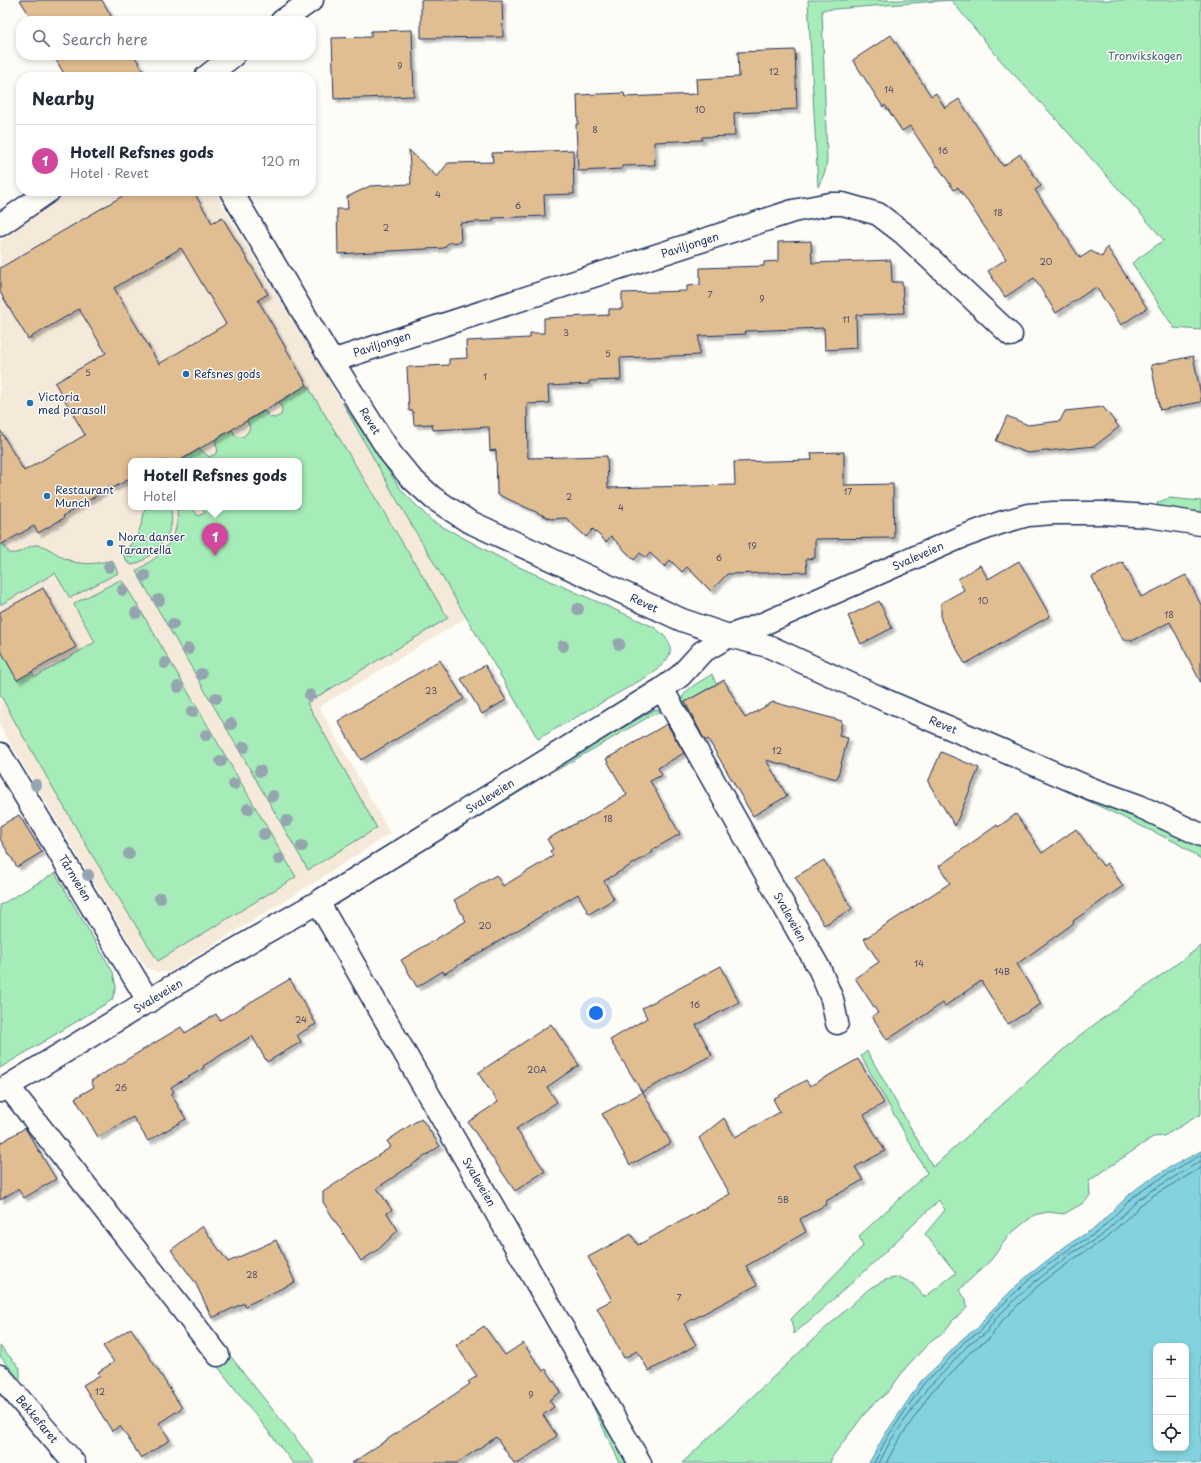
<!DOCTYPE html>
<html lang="en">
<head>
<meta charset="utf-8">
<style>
	body { margin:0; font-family:"Playpen Sans",sans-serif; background:#f6f6f7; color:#1f2937 }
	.controls { position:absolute; right:12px; bottom:12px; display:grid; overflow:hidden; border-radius:8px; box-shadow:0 2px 6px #0003 }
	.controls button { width:36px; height:36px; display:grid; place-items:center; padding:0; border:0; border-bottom:1px solid #e0e1e3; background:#fff; color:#1f2937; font:20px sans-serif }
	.you { position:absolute; left:596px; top:1013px; width:14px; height:14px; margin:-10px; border:3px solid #fff; border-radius:50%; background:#1a73e8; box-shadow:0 0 0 6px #1a73e833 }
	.badge { display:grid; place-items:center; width:26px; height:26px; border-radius:50%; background:#1f6fb2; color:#fff; font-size:13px; font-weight:700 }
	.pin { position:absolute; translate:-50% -33px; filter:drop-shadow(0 1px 2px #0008) }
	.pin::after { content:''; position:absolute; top:21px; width:14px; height:12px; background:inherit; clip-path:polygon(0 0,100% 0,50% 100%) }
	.popup { position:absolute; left:128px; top:458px; width:174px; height:52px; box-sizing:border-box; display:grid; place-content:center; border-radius:8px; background:#fff; filter:drop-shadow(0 1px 3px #0005); font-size:13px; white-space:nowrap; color:#747a83 }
	.popup b { font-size:15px; color:#1f2937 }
	.popup::after { content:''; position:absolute; left:50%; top:100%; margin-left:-8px; border:8px solid transparent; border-top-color:#fff }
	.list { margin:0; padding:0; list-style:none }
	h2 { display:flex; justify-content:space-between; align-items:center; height:52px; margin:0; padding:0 16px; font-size:17px }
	h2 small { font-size:13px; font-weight:400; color:#747a83 }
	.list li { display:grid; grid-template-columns:26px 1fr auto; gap:12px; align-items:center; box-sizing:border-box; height:72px; padding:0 16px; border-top:1px solid #e0e1e3 }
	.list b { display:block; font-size:15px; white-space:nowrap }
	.list p { margin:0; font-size:13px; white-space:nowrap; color:#747a83 }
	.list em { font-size:13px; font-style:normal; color:#747a83 }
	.icon { flex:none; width:22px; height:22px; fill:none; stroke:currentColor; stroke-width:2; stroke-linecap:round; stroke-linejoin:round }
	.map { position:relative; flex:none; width:1201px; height:1463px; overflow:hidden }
	.search { position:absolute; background:#fff; box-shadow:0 2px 6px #0003; left:16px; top:16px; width:300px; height:44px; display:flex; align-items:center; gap:10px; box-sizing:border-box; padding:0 14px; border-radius:16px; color:#747a83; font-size:15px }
	.panel { position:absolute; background:#fff; box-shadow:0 2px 6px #0003; left:16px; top:72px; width:300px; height:124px; border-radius:16px }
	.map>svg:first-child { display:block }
	.built { fill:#f5e9d9; fill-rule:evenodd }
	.green { fill:#a6ecb8; stroke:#608e8b }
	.water { fill:#83d3df; stroke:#5991ab; fill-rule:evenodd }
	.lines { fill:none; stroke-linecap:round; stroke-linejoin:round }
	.shore { stroke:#457192; stroke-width:1 }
	.building { fill:#e1bd92; stroke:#1b2f5e; fill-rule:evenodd; filter:url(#shadow) }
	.minor-casing { stroke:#1b2f5e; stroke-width:25 }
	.minor { stroke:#fdfcf7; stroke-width:22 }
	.tree { fill:#94a5af }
	.poi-dot { fill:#1f6fb2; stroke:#fdfcf7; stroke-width:1.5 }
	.labels { text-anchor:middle; stroke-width:3; stroke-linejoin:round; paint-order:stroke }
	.number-label { font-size:9px; fill:#4c526b }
	.park-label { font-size:11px; fill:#3e5e74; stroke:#fdfcf7 }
	.street-label { font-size:11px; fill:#1b2f5e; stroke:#fdfcf7 }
	.poi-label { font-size:11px; fill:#1b2f5e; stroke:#fdfcf7; text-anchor:start }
</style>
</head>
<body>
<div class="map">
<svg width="1201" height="1463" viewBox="0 0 1201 1463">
	<defs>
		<filter id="shadow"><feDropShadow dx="3.5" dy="3.5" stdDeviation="1" flood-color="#0004"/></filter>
	</defs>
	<rect width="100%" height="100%" fill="#fdfcf7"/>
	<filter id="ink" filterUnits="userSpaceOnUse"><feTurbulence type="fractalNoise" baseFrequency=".025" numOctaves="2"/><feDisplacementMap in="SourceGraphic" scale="8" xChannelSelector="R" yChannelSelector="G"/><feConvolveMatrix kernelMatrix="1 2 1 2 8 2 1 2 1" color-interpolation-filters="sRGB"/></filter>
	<g filter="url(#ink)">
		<path class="built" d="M69,191H214L324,372L394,495L466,618L319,707L390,833L315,882L169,972H157L147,968L136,953L0,726V241ZM131,461H299V507H131Z"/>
		<path class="green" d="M808,0H951L822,10L827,160L825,172L818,187Z
			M951,0H1201V330L1174,328L1132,263L1164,240L1056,119L1002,62Z
			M307,385L448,618L307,703L377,828L308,870L136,571C161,556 181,539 177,507H192L198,516L205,513L202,507H299V461H179L200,449L209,457L214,455L218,451L215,440L232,430L236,436L243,437L247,433L250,428L247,421L265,411L269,417L275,418L281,415L282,409L279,402Z
			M342,402L402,491L432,521L510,563L654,627C657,630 663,634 666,638C679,655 660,667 648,676L538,739L394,495Z
			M1169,498L1201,501V514L1159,507L1157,503Z
			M148,507H170C172,513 172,520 171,526C167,541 147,562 132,565L127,562L122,553C137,540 142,527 145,508Z
			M0,537L9,553C22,555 24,547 35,545C45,544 57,555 66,559C81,566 97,564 112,560L118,573L70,598L55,573L2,604H0Z
			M120,580L123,582L138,606L296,877L158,961L92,855L19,729L0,694V649L32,672L35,677L95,642L74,605L75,603Z
			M712,674L716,684L685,702L704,736L701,738L681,703C682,689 701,682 712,674Z
			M654,710H663L665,715L660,713L652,715L557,770L556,766Z
			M529,781L531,785L384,875L385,867Z
			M1067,785L1201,846V859L1177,843L1065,790L1064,786Z
			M55,873L113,972L116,987L112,1000L0,1068V905Z
			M1201,946V1114L1164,1136L1153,1137L1089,1181L1090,1195L1085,1202L1064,1214L1048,1212L1034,1215L1009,1235L991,1260L959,1290L966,1299L967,1307L963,1312L953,1320L944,1332L933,1339L907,1366L889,1391L869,1408L832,1457L830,1463H682L819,1334L870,1288L885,1280L899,1277L912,1283L925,1297L956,1273L925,1234L945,1210L939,1200L864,1272L794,1334L791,1319L863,1246L859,1236L927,1173L861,1056L867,1051L933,1167L1076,1038Z
			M141,1243L315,1463H293L126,1249Z
			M0,1346L20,1368V1380L0,1356Z
			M573,1365L628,1463H620Z"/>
		<path class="water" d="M1201,1151V1463H869L884,1436L921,1381L939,1364L963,1338L978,1328L990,1312L1016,1286L1030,1274L1067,1245L1095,1228L1131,1193L1143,1184L1167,1169ZM1156,1346H1186V1448H1156Z"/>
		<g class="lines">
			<path class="shore" d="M874,1463L887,1438L924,1383L942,1367L965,1341L981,1331L993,1314L1019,1289L1032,1277L1069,1249L1098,1232L1134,1196L1146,1188L1169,1173L1201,1155
				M879,1463L891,1440L928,1387L945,1371L968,1345L985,1334L996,1318L1022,1293L1036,1281L1072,1253L1101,1236L1138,1200L1149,1192L1201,1161
				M886,1463L897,1443L932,1391L950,1375L972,1350L989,1339L1001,1322L1026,1297L1039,1285L1075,1258L1104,1240L1142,1204L1152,1196L1201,1168"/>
		</g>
		<path class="building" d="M20,0H102L114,21H33Z
			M421,0H502L503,37L421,38Z
			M412,30L414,96L334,99L332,38L371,37V31Z
			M891,35L931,96L936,93L945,108L959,99L1003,166L1020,154L1041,186L1035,190L1080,258L1091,251L1102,257L1107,247L1147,308L1121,325L1096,287L1056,313L1034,278L1005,297L988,271L1006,259L958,187L954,190L938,166L937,167L910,126L902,131L885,105L883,107L853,60Z
			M795,50L797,109L781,110V111L734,113L735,136L702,137V140L654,142L655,165L622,166V169L578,171L576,124H578L577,95L624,93L625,97L697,94L696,79L739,77L738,52Z
			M53,55H134L147,77H66Z
			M409,150L437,177L448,163L493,162L492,153L573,150L574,194L544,195L545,216L493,218V221L460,223L461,242L448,243L444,248L338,254L337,209H348L347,197L370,186L411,184Z
			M131,191H193L212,223L222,217L268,294L258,300L307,385L179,461H131V478L113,488L112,486L63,516L64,518L38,533L34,526L0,545V430L24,471L85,435L55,383L106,353L79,309L28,339L0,292V268ZM181,248L226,324L159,364L114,288Z
			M811,241L812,263L891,260L892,282H902L904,313L856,315L857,348L825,350L824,328L745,331L746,334L699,336V355L620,358L621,380L589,381V384L548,386L549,403L527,404L528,458L607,456L608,488L735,485L734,462L812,460L811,453L844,452V485L893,484L894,538L815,539V558L806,559L807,572L727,574L711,591L687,567L682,572L670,560L665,567L650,553L646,558L640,553L634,560L611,536L606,542L593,529L586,537L566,518L551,519L497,494L496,450L490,451L489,427L433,430L432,424L414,425L413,411H409L407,367L449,365V359L467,358L466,341L530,338V333H544V318L609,315V309H622V293L687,291V286L700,285V268L764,266V262L778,261V242Z
			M1193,356L1201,396V402L1160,410L1151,365Z
			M1103,407L1119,427L1095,446L1027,453L996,441L1007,416L1028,425L1060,421L1065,411Z
			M1019,561L1050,616L965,664L941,620V603L964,590L958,579L980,565L988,579Z
			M1123,562L1141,597L1186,575L1201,605V683L1170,622L1134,640H1123L1092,577Z
			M43,588L76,647L17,680L0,649V612Z
			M879,601L892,628L861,644L848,616Z
			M440,660L464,699L361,760L338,721Z
			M485,665L506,700L482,714L461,679Z
			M724,680L745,718L773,702L842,721L839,736L848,738L837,779L766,760L787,796L753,816L708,739L705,741L685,702Z
			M667,724L684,753L658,768L662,775L650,781L680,834L652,850L653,852L604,881L614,899L589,914L578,894L444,974L443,971L417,987L401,960L466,921L454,900L496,875L503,886L553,856L550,851L553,849L547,839L580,821V822L627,795L606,759Z
			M941,752L979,768L955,826L928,782Z
			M1016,814L1042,853L1076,829L1103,866L1107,863L1123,886L1073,921L1074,923L1017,964L1041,1004L1008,1024L981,981L945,1006L943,1003L887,1040L872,1016L878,1013L855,978L879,962L864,939L950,883L939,866L997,825L998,827Z
			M19,815L42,852L17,867L0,839V826Z
			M824,860L852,909L824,925L795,877Z
			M721,966L739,1002L696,1025L712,1055L642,1092L610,1040L647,1018L642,1008Z
			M290,979L316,1024L297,1035L301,1042L267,1062L252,1036L203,1066L204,1068L171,1087L174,1092L171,1094L186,1119L148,1141L133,1117L98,1137L75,1098L94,1087L91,1081L181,1027L185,1033L216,1014L220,1020Z
			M551,1024L579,1065L547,1087L557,1102L516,1129L545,1171L515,1191L468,1122L498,1102L478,1073Z
			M858,1059L884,1103L864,1115L885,1151L855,1167L863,1180L826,1201L827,1204L800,1219L806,1232L746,1266L757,1285L684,1324L696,1345L649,1371L637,1351L624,1358L597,1308L612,1300L588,1257L631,1234L638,1245L730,1194L699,1138L724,1118L735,1137L780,1112L773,1099L806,1080L810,1086Z
			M643,1092L671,1143L630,1165L602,1114Z
			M421,1118L440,1146L377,1188L392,1210L387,1213L398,1230L380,1248L361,1261L323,1202V1192L391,1147L387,1141Z
			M25,1128L56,1179L24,1198L18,1189L0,1200V1143Z
			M202,1226L228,1262L276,1240L295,1282L245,1306L244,1303L212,1318L195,1282L171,1250Z
			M484,1326L505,1355L523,1343L543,1371L546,1369L561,1392L549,1400L554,1407L543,1415L557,1436L519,1463H514L496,1437L457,1463H352L470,1384L468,1382L477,1376L456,1345Z
			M131,1328L182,1408L159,1423L170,1440L141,1458L120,1426L112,1431L83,1385L100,1375L98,1372L114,1362L103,1346Z"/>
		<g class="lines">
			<defs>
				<path id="minor" d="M282,21L312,0
					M206,77L234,55
					M231,191L332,361L391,454L410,477L433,498L468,521L682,620L729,636L768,646L887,701L1092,789L1139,806L1201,835
					M0,225L49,191
					M332,361L793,211L830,204H843L878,214L903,233L1011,335
					M662,689L820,970L832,999L837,1023
					M0,754L149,1002
					M318,902L640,1463
					M8,1086L218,1355
					M0,1091L171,987L318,902L662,689L680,676L702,652L729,636L765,623L959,538L1000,523L1028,515L1054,513H1103L1148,516L1201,524
					M0,1376L74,1463"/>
			</defs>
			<use href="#minor" class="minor-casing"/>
			<use href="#minor" class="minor"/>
		</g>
		<g class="tree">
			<circle cx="131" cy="552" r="6"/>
			<circle cx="109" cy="567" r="6"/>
			<circle cx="145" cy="576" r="6"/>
			<circle cx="123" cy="590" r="6"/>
			<circle cx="159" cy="600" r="6"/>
			<circle cx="578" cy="609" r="6"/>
			<circle cx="136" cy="613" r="6"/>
			<circle cx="173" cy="624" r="6"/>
			<circle cx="619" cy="644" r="6"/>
			<circle cx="563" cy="646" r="6"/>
			<circle cx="188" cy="649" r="6"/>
			<circle cx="165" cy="663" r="6"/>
			<circle cx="201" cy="674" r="6"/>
			<circle cx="178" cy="687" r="6"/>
			<circle cx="310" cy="695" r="6"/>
			<circle cx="216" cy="698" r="6"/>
			<circle cx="192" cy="712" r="6"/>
			<circle cx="231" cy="724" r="6"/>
			<circle cx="206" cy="735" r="6"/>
			<circle cx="244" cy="747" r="6"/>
			<circle cx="221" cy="761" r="6"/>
			<circle cx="260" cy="771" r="6"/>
			<circle cx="234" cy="784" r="6"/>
			<circle cx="36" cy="785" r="6"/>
			<circle cx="273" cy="796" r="6"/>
			<circle cx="248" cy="809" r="6"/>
			<circle cx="287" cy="821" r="6"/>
			<circle cx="264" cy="834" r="6"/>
			<circle cx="302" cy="846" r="6"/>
			<circle cx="129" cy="854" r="6"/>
			<circle cx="279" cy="859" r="6"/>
			<circle cx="88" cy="875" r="6"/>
			<circle cx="160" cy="898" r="6"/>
		</g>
	</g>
	<g class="poi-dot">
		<circle cx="186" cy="374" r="4"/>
		<circle cx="30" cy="403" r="4"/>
		<circle cx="47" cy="496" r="4"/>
		<circle cx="110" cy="543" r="4"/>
	</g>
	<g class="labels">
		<g class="number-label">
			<text x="400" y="69">9</text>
			<text x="774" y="75">12</text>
			<text x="889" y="93">14</text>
			<text x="700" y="113">10</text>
			<text x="595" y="133">8</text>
			<text x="943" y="154">16</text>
			<text x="438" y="198">4</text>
			<text x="518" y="209">6</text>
			<text x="998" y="216">18</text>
			<text x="386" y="231">2</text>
			<text x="1046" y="265">20</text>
			<text x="710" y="298">7</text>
			<text x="762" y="302">9</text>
			<text x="846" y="323">11</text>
			<text x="566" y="336">3</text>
			<text x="608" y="357">5</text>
			<text x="88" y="376">5</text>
			<text x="485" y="380">1</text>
			<text x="848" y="495">17</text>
			<text x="569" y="500">2</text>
			<text x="621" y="511">4</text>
			<text x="752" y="549">19</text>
			<text x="719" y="561">6</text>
			<text x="983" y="604">10</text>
			<text x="1169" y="618">18</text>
			<text x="431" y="694">23</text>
			<text x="777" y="754">12</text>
			<text x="608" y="822">18</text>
			<text x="485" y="929">20</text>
			<text x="919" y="967">14</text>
			<text x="1002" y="975">14B</text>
			<text x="695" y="1008">16</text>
			<text x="301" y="1023">24</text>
			<text x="537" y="1073">20A</text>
			<text x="121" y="1091">26</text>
			<text x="783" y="1203">5B</text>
			<text x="252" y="1278">28</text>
			<text x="679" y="1301">7</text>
			<text x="100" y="1395">12</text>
			<text x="531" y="1398">9</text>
		</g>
		<g class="park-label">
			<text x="1145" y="60">Tronvikskogen</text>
		</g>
		<g class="street-label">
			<text transform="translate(690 245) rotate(-18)" y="4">Paviljongen</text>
			<text transform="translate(382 344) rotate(-18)" y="4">Paviljongen</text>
			<text transform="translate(370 421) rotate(58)" y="4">Revet</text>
			<text transform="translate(918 556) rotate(-24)" y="4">Svaleveien</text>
			<text transform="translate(644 603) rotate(25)" y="4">Revet</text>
			<text transform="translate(943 725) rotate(23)" y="4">Revet</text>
			<text transform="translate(490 796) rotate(-32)" y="4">Svaleveien</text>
			<text transform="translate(75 878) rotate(59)" y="4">Tårnveien</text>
			<text transform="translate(790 917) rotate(61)" y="4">Svaleveien</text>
			<text transform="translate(158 996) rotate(-31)" y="4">Svaleveien</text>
			<text transform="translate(479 1182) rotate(60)" y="4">Svaleveien</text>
			<text transform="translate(37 1419) rotate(50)" y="4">Bekkefaret</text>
		</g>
		<g class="poi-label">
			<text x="194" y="378">Refsnes gods</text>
			<text x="38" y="401">Victoria<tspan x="38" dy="13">med parasoll</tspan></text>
			<text x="55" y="494">Restaurant<tspan x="55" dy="13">Munch</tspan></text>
			<text x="118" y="541">Nora danser<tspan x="118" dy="13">Tarantella</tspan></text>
		</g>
	</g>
</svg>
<div class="controls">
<button>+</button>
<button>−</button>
<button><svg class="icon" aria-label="locate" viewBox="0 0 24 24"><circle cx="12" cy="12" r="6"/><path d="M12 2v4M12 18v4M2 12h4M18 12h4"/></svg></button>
</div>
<div class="you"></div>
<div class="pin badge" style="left:215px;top:556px;background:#d1479c">1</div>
<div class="popup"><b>Hotell Refsnes gods</b>Hotel</div>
<div class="search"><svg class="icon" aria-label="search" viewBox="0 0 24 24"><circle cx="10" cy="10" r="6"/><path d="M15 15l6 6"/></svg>Search here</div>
<section class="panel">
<h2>Nearby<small></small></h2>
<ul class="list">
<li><span class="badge" style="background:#d1479c">1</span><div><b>Hotell Refsnes gods</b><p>Hotel · Revet</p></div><em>120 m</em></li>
</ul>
</section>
</div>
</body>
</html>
